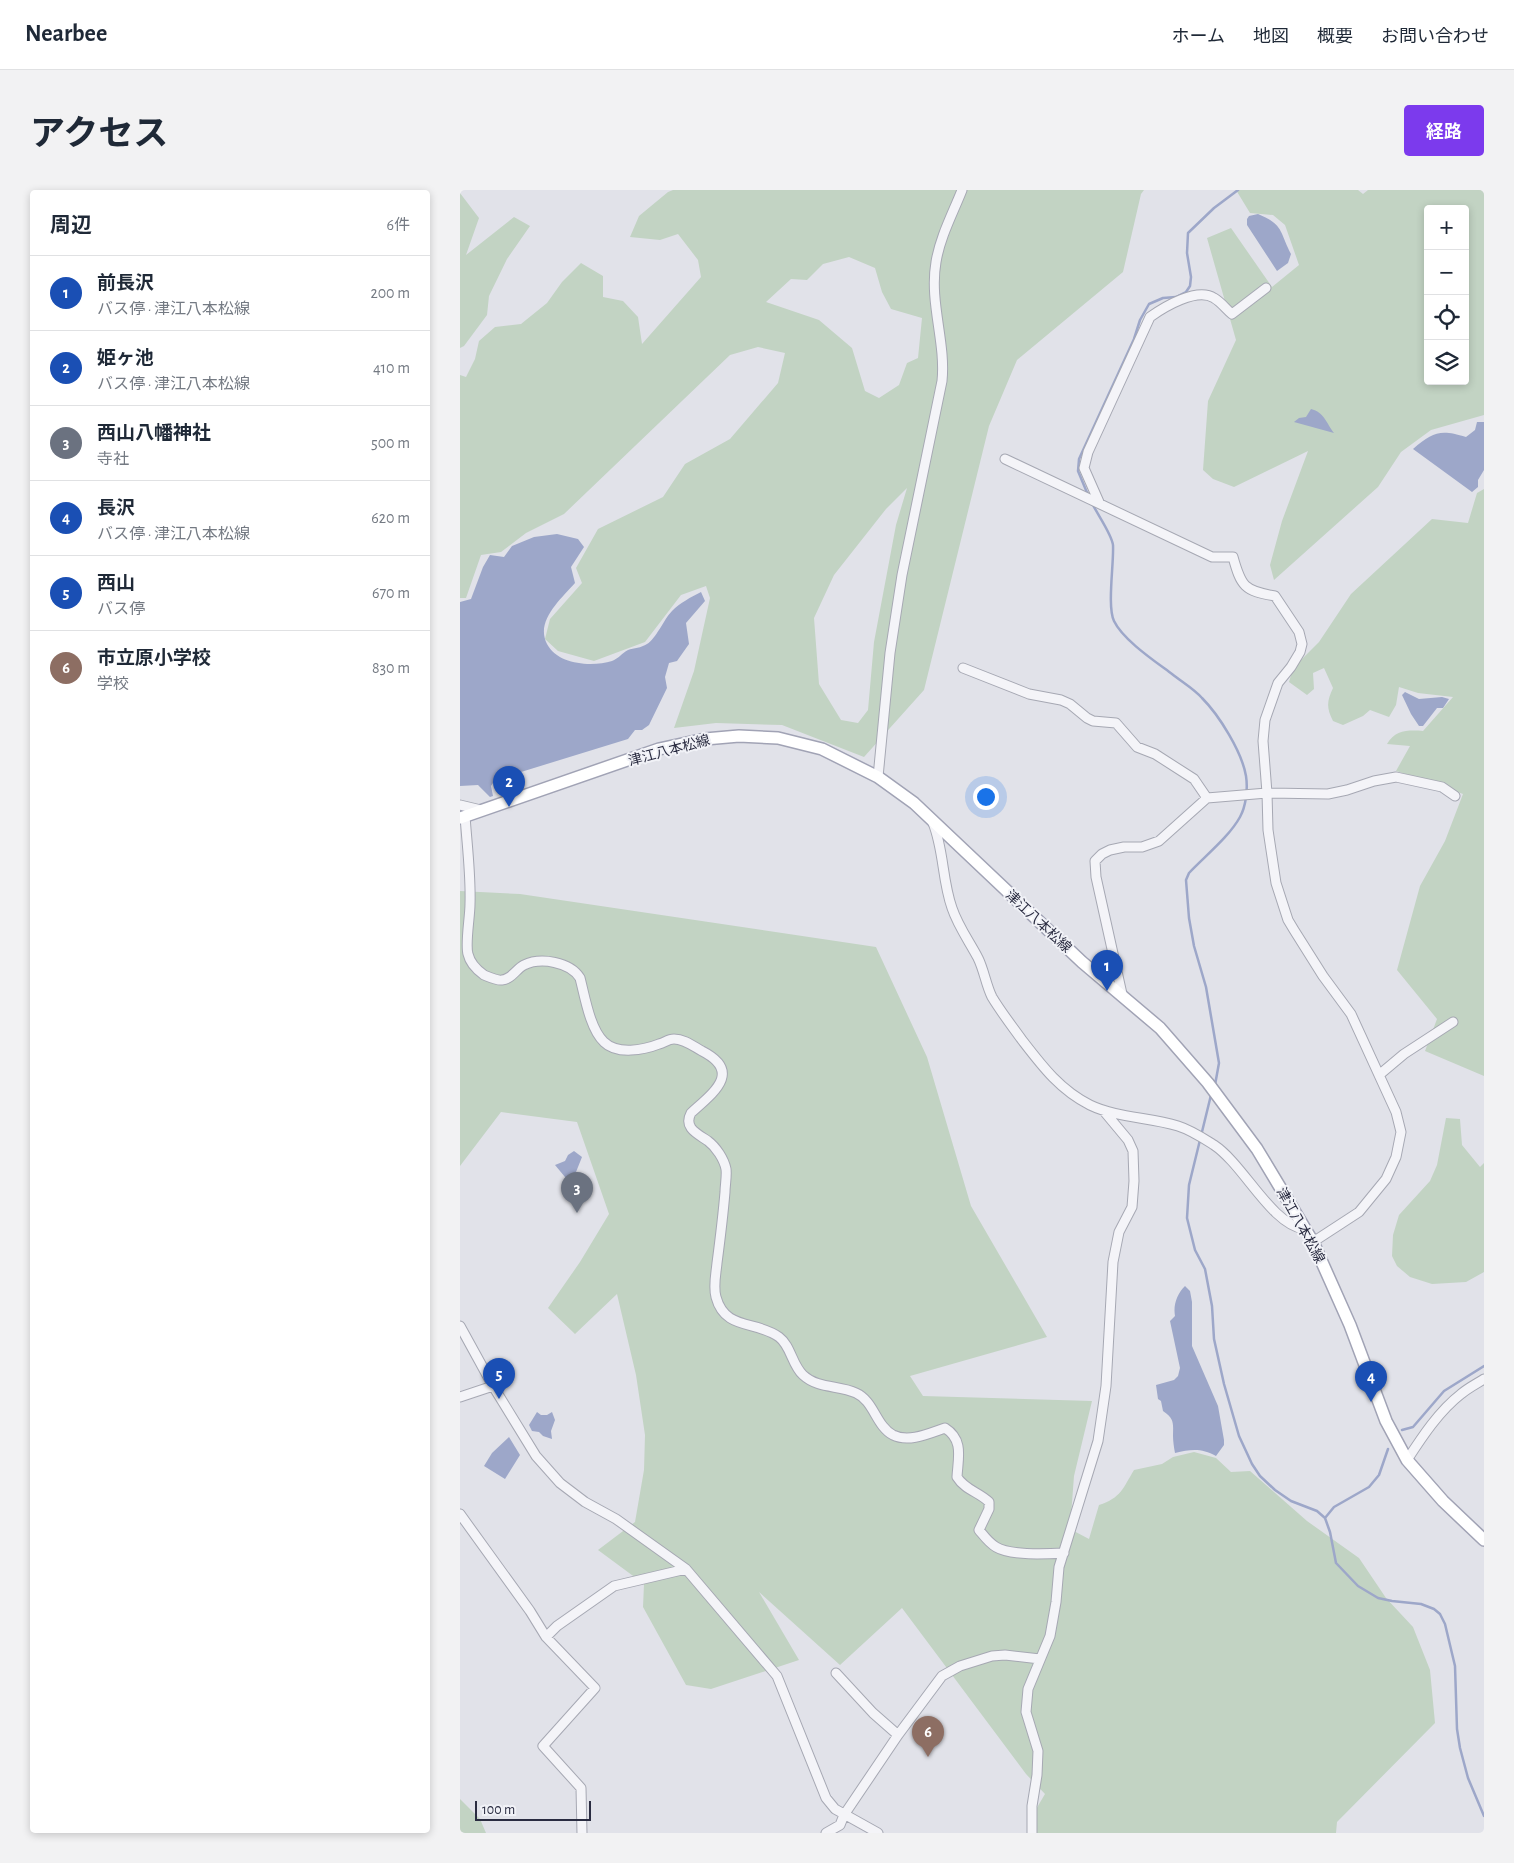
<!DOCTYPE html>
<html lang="ja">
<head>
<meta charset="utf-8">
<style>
	body { margin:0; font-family:"Alegreya Sans","Noto Sans JP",sans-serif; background:#f2f2f3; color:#1f2937 }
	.controls { position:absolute; right:15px; top:15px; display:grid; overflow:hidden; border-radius:5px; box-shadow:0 2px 8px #0003 }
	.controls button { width:45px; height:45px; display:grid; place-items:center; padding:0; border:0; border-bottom:1px solid #e0e1e3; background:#fff; color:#1f2937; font:25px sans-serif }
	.scale { position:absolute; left:15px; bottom:12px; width:116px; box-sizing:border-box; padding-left:5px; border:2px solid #2a2c41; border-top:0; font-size:14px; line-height:18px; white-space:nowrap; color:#2a2c41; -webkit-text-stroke:4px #f1f2f7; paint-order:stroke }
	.you { position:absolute; left:525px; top:606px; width:18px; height:18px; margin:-12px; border:4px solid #fff; border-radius:50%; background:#1a73e8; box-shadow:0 0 0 8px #1a73e833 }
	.badge { display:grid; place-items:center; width:32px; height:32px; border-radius:50%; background:#7c3aed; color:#fff; font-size:16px; font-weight:700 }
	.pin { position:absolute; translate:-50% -41px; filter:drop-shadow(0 1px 2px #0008) }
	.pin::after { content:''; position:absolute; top:26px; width:18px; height:15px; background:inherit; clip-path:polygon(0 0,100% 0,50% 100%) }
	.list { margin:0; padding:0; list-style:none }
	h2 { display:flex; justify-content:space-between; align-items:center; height:65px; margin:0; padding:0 20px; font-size:21px }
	h2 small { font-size:16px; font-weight:400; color:#747a83 }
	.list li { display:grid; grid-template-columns:32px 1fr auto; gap:15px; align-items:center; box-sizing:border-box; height:75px; padding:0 20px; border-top:1px solid #e0e1e3 }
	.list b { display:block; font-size:19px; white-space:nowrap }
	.list p { margin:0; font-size:16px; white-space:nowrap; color:#747a83 }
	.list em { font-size:16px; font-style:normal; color:#747a83 }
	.icon { flex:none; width:28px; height:28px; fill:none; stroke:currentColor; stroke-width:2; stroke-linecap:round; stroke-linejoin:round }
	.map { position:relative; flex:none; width:1024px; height:1643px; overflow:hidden; border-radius:5px }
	header { display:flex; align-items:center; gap:30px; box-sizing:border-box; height:70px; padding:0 25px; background:#fff; border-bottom:1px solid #e0e1e3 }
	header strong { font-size:24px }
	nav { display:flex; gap:28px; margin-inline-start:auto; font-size:18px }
	.intro { display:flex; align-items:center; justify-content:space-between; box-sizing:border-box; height:120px; padding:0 30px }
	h1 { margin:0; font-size:35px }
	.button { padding:12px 22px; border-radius:5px; background:#7c3aed; color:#fff; font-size:18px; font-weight:700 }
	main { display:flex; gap:30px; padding:0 30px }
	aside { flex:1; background:#fff; border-radius:5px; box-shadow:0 2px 8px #0003 }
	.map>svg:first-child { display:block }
	.green { fill:#c2d3c3; fill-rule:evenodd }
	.water { fill:#9da7c9 }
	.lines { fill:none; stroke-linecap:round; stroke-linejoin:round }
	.stream { stroke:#9da7c9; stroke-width:2.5 }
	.minor-casing { stroke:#a6a8b3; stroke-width:11 }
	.major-casing { stroke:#a1a3b5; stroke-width:14 }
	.minor { stroke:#f4f4f8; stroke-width:9 }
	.major { stroke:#fff; stroke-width:11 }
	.labels { text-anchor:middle; stroke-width:4; stroke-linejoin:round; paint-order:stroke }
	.street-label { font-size:14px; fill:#2a2c41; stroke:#f1f2f7 }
</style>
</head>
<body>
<header>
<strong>Nearbee</strong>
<nav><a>ホーム</a><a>地図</a><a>概要</a><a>お問い合わせ</a></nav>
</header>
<div class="intro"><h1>アクセス</h1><a class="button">経路</a></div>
<main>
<aside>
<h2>周辺<small>6件</small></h2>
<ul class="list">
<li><span class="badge" style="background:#1a4fb4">1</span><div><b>前長沢</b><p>バス停 · 津江八本松線</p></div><em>200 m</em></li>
<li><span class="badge" style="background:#1a4fb4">2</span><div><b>姫ヶ池</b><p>バス停 · 津江八本松線</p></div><em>410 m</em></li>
<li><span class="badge" style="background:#6b7280">3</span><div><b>西山八幡神社</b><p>寺社</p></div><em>500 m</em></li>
<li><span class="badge" style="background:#1a4fb4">4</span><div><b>長沢</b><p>バス停 · 津江八本松線</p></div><em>620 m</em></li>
<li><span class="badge" style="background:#1a4fb4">5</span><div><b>西山</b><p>バス停</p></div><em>670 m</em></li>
<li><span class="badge" style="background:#8d6e63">6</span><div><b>市立原小学校</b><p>学校</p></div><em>830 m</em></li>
</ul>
</aside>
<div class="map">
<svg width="1024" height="1643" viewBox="0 0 1024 1643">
	<rect width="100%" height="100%" fill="#e1e2e9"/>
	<path class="green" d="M213,0H684L681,4L663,82L557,170L529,236L464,500L404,567L322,535L256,533L214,538L234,481L250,408L246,396L221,405L185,452L134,471L98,461L85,449L90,429L122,393L116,378L138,339L203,307L225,274L270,249L318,193L325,163L298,157L270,165L104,324L66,343L41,362L21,365L6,408H0V185L6,187L15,169L19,151L35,137L61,134L87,113L102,92L121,73L143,86V107L163,111L178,127L182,154L241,87L238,70L218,44L200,50L170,47L179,26L208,2ZM389,67L415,78L422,102L431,119L462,128L458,168L447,173L439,195L419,208L405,201L392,158L359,130L306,112L331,89L347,90L363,74ZM447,298L436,335L414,452L408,520L398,533L381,530L359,494L354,428L374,385L426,319Z
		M776,0H898L903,4L908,0H1024V225L971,240L941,262L918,297L814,390L810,375L822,331L848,261L774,297L753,289L743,280L748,211L776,150L747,48L771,38L812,97L839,75L825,35L813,25L790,23ZM968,19H1005V191H968Z
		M0,3L19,28L6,65L54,27L70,36L47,69L29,106L27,125L4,156L0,158Z
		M1024,299V886L965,861L977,829L937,780L960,696L985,651L1003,604L968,591L936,581L950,556L927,554C935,540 948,540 963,541L993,507L958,503L939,497L936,515L929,527L910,520L903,526L883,535L873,531C866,517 867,511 873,498L864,478L853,483L854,499L847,505L829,492L833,478L859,452L891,404L972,329L1008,333L1017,303Z
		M0,701L60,704L416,757L467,867L511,1016L587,1147L450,1186L463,1206L632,1211L614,1286L610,1339L629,1349L639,1315C661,1308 663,1298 674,1280L702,1274L713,1267L734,1262L756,1268L771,1282L790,1281L847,1331L899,1368L926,1408L953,1437L970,1480L975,1533L877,1632L876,1643H574L572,1626L585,1604L566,1584L442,1418L380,1475L299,1402L339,1470L251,1499L226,1495L183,1417L184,1394L138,1360L175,1332L184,1280L185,1245L176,1185L157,1104L115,1144L88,1118L120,1072L149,1024L117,932L41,922L0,976Z
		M986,928L1000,929L1002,955L1020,977L1024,973V1082L1006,1092L972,1094L950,1087L937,1076L932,1066L933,1045L939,1025L970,991L977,975Z
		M0,1609L20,1629L26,1643H0Z"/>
	<path class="water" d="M798,24C824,35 819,41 831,64L828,73L817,81L787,35V29L789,26Z
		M851,219C864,222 867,234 874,243L834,232L839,228L846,227Z
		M1017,232H1024V280L1018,290V297L1012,302L953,259C973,242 980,239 1006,247L1015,240Z
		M97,344L118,349L124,357L111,377L115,393C101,409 75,431 87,454C98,475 132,477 152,471C158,469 162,463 168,460C174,458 181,458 187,454C196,449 204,429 212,421C220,413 231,407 241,402L245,411L226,433L229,454L217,471L209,473L205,487L207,498L189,535L182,540H175L168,549L35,590L31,596L33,606L30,607L18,595L0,596V412L11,409L23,377L30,365L44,367L52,356L74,347Z
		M945,502L959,509L982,507L989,509L983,518H977L963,536H959L951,524L942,505Z
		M114,961L122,967L112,992L110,993L95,975L105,971L108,965Z
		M725,1096L730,1101L732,1112V1156L758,1216L764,1250V1255L756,1266C742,1258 731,1259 715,1263C714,1258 713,1251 713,1246C713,1234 715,1229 703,1221L701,1211L698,1209L696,1195L714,1190L718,1186L720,1178L710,1131L715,1126C713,1115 717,1104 725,1096Z
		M77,1222L81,1225H87L92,1222L95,1230L91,1241L92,1249L83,1246L79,1242L72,1241L69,1235Z
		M49,1247L60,1265L45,1289L24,1276L32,1263Z"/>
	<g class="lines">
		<path class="stream" d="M628,305L618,281L619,269L674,149L680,130L689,114L703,108L716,107L726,102L730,96L731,87L727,63L728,43L754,18L778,0
			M633,315C638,325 652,345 653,355C654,374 647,416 654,431C663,450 696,472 712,484C722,492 734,499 742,508C759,525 782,562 786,586C788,599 786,616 780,627C769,647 745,666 729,683L726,690L729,728L734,756L746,797L759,873L755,895
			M751,905L729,995L727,1028L735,1060L745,1079L752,1116L754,1149L764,1194L779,1246L792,1274L800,1286L815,1300L831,1311L857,1321L865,1328L870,1342L876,1373L898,1396L918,1408L932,1411L961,1414L974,1419L980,1424L985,1434L995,1476L997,1539L1000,1558L1008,1588L1024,1626
			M942,1240L953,1237L984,1201L1024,1176
			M865,1328L874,1317L909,1297L919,1285L928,1259"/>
		<defs>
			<path id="minor" d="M545,269L752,367H773C781,396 784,401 815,406L839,442L842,454L840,462L831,477L818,493L805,530L803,551L807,603L808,640L816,693L828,730L834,740L863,786L891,824L936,922L941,942L936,967L926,989L899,1022L853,1052
				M639,312L624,278L628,262L690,127C704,117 737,97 754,108C761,112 766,119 772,124L806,98
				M503,478L569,504L601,510L610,514L627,528L633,531L656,533L677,557L695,564L734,589L747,608
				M418,587L430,463L442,385L482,191C486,152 469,112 476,72C480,47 493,23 502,0
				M0,615L21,620
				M5,626C7,655 11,685 10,714C10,727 5,754 8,764C10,773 17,780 24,785C29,787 38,791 42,790C52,789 56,779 64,775C81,767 110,772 120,788C125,807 130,839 144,852C157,865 184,860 199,854C204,853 208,849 214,849C224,849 233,856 242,861C283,882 253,903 231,923C223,938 238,944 248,951C256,957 264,969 266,979C267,986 265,995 265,1002C263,1026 260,1050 257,1073C256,1084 253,1096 256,1107C265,1141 296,1130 319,1147C331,1156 332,1175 343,1185C358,1199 379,1195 396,1203C414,1211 416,1236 433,1245C449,1253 470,1243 485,1238C504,1250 498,1268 497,1287C505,1300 519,1302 529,1312V1319L519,1340C524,1346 529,1353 536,1357C551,1366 586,1364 604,1363
				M473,633C484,660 482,690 492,718C498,736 509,751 518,768C524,780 526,795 532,807C541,822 552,836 562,850C582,876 600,900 630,915C657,928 689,927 718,936C731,940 743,948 754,955C784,975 811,1034 844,1039
				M662,804L636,687L635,671L642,664L650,660L664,657H682L699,651L747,608L807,603L868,604L887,600L914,591L936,587L982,597L995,606
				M919,885L944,864L993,832
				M0,1136L33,1196L76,1266L100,1293L125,1312L156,1329L226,1379L317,1486L366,1608L375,1619L418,1643
				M0,1207L33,1196
				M947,1270C962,1247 979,1221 1001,1204C1008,1198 1016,1194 1024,1189
				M0,1324L70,1421L86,1447L135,1498L83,1556L121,1598L122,1643
				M86,1447L97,1436L154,1396L226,1379
				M376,1483L413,1523L438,1545
				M366,1643L380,1635L384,1625L438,1545L482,1486L500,1476L532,1466L545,1465L580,1469
				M572,1643V1616L577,1585L578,1561L566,1522L568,1499L590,1446L596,1412L599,1377L638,1251L646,1196L653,1072L659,1042L672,1017L674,991L673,961L668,950L643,920"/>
			<path id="major" d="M0,628L199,559L245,549L279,546L318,548L362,559L418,587L454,613L622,772L700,838L748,893L797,959L853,1052L890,1135L926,1231L947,1270L983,1311L1024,1350"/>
		</defs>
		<use href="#minor" class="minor-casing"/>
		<use href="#major" class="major-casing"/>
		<use href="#minor" class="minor"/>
		<use href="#major" class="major"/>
	</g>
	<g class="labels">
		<g class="street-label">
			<text transform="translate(209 560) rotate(-15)" y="5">津江八本松線</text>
			<text transform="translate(579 731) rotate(43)" y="5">津江八本松線</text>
			<text transform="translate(841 1035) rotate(61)" y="5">津江八本松線</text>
		</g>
	</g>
</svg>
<div class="controls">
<button>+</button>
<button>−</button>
<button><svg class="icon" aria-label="locate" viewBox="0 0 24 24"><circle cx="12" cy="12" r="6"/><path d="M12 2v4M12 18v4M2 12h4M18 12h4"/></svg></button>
<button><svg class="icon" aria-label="layers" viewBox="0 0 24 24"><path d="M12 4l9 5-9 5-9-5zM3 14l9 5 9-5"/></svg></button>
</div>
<div class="scale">100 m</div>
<div class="you"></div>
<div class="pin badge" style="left:647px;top:801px;background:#1a4fb4">1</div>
<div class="pin badge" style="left:49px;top:617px;background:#1a4fb4">2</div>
<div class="pin badge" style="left:117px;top:1023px;background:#6b7280">3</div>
<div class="pin badge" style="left:911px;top:1212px;background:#1a4fb4">4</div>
<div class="pin badge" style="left:39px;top:1209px;background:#1a4fb4">5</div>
<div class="pin badge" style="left:468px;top:1567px;background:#8d6e63">6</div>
</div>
</main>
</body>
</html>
